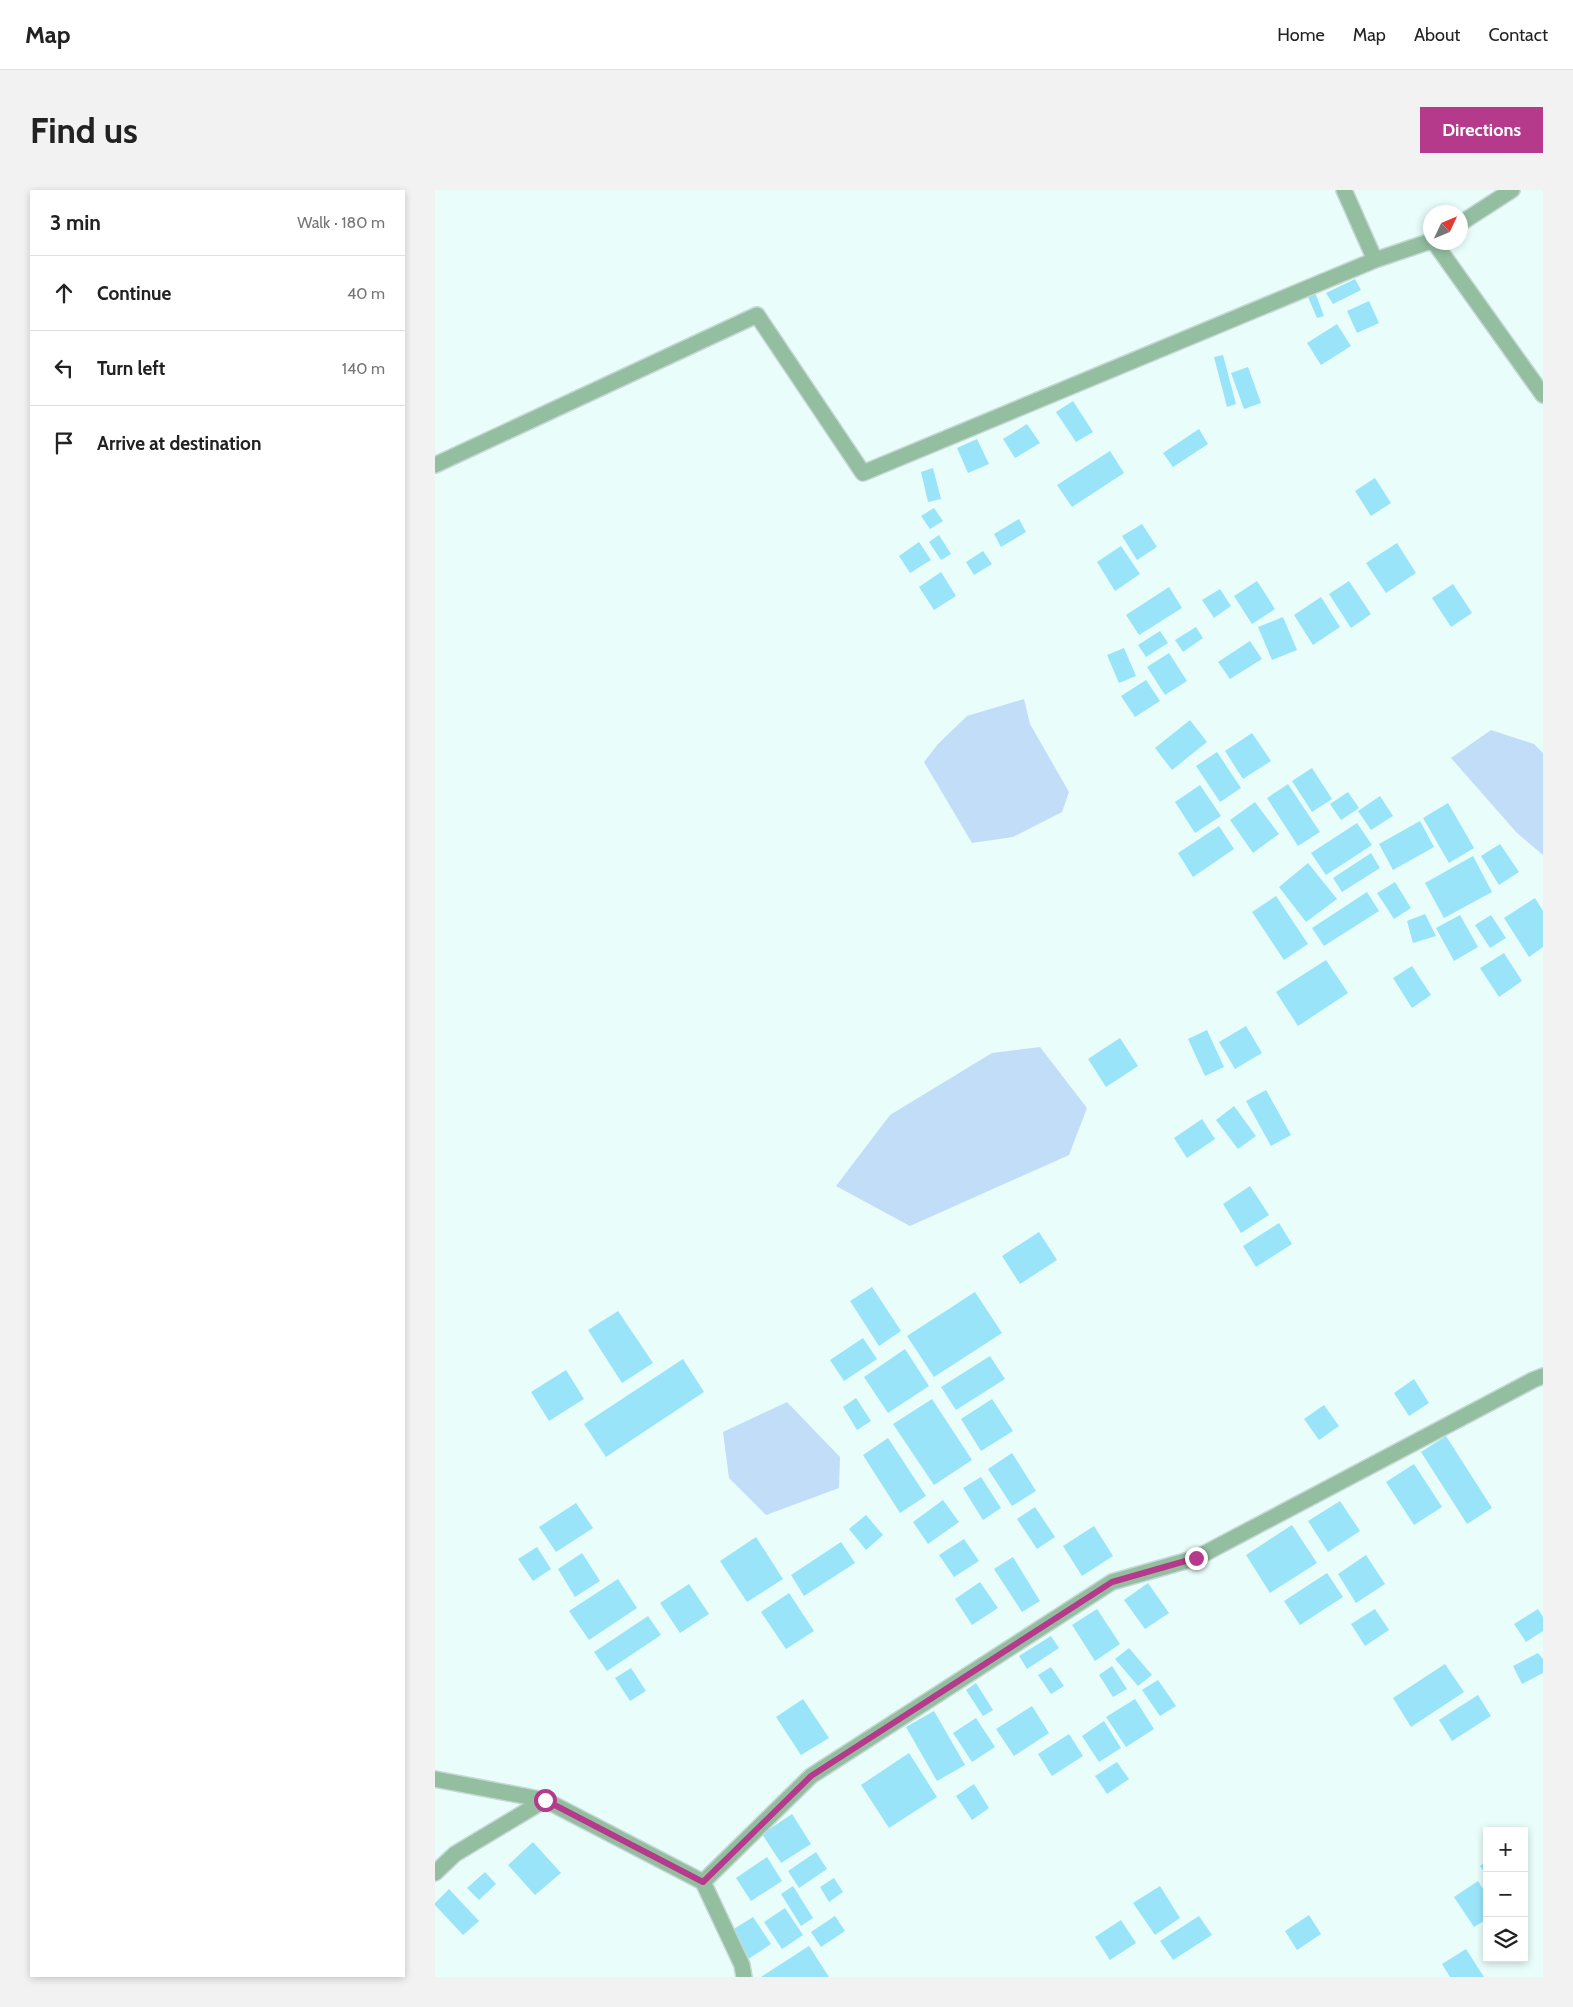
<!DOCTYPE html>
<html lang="en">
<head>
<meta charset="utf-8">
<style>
	body { margin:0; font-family:Cabin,sans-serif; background:#f2f2f2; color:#222 }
	.controls { position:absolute; right:15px; bottom:15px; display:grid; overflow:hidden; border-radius:0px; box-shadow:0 2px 8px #0003 }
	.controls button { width:45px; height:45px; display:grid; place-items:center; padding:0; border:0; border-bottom:1px solid #e0e0e0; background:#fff; color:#222; font:25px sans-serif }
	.compass { position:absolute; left:988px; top:15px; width:45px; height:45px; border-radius:50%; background:#fff; box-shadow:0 2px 8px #0003; rotate:46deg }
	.stop { position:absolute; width:15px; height:15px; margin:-11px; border:4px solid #b63a8b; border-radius:50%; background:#fff }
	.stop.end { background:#b63a8b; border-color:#fff; box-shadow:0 1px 5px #0008 }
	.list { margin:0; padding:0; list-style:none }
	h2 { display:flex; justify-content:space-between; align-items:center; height:65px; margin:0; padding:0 20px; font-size:21px }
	h2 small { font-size:16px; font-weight:400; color:#767676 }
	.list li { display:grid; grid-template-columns:32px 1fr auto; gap:15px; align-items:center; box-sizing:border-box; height:75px; padding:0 20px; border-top:1px solid #e0e0e0 }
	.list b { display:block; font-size:19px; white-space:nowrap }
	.list em { font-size:16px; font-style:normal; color:#767676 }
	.icon { flex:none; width:28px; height:28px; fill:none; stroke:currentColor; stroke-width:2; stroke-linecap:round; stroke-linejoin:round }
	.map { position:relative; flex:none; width:1108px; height:1787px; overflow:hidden; border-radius:0px }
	header { display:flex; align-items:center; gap:30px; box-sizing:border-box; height:70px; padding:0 25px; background:#fff; border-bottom:1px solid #e0e0e0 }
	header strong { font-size:24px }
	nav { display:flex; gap:28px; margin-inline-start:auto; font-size:18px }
	.intro { display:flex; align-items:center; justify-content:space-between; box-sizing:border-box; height:120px; padding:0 30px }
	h1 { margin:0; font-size:35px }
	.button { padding:12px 22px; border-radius:0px; background:#b63a8b; color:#fff; font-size:18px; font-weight:700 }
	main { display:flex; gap:30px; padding:0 30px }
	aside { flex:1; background:#fff; border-radius:0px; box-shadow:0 2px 8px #0003 }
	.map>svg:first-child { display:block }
	.water { fill:#c2ddf8 }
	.building { fill:#9ae4fa }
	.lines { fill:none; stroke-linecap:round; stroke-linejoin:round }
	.street-casing { stroke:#c6d8d5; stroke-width:18 }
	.street { stroke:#93bea0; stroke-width:15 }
	.route { stroke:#b63a8b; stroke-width:6 }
</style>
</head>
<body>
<header>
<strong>Map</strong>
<nav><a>Home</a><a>Map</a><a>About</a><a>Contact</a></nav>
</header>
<div class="intro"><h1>Find us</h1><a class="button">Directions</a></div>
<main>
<aside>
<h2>3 min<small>Walk · 180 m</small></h2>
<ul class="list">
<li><svg class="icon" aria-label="ahead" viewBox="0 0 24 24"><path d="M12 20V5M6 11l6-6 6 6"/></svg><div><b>Continue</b></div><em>40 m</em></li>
<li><svg class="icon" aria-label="left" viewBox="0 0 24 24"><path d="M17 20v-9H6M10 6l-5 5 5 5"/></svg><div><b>Turn left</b></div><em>140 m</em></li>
<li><svg class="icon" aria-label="arrive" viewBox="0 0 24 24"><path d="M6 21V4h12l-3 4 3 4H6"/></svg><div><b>Arrive at destination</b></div></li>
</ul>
</aside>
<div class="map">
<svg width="1108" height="1787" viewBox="0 0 1108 1787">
	<rect width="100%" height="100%" fill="#e9fdfa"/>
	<path class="water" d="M589,509L595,534L634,602L627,622L578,647L537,653L489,572L503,554L532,526Z
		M1056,540L1099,554L1108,563V665L1082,643L1016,568Z
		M605,857L652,918L634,965L475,1036L401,996L455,925L557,863Z
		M352,1212L405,1267L404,1298L331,1325L294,1288L288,1242Z"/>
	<path class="building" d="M920,89L926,100L898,114L891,103Z
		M878,97L889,126L882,128L870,100Z
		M934,111L944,133L922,143L912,121Z
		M902,134L916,156L886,175L872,153Z
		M788,165L801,214L792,217L779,167Z
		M813,177L826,213L809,219L796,183Z
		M638,211L658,242L641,252L621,222Z
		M592,234L605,253L580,268L568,249Z
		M764,239L773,254L738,277L728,263Z
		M542,249L554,274L533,283L522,258Z
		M675,261L689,283L637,317L622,295Z
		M498,278L506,309L493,312L486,282Z
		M940,288L956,313L936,326L920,301Z
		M499,318L508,331L495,339L486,326Z
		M584,329L591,342L566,357L559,344Z
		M707,334L722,357L702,370L687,346Z
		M504,345L516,364L506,370L494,352Z
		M484,352L496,370L475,383L464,366Z
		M962,353L981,383L951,403L931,373Z
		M686,356L705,384L680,401L662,372Z
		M548,361L557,374L539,385L531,372Z
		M506,382L521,406L499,420L484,397Z
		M822,391L840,419L817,434L799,406Z
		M914,391L936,424L916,438L894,404Z
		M1018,394L1037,423L1016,437L997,408Z
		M734,397L747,418L704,445L691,425Z
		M785,399L796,416L779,428L767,410Z
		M886,407L905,437L878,455L859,425Z
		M848,427L862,460L837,470L823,437Z
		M761,437L768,448L748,462L740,450Z
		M725,441L733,453L711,467L703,455Z
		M815,451L827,469L795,489L783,472Z
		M689,458L701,486L684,493L672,465Z
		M734,463L752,491L730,505L712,477Z
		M711,490L725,511L700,527L686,506Z
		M755,530L772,552L737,580L720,558Z
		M817,543L836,571L808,589L790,561Z
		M782,562L806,598L785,612L761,576Z
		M877,578L897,609L877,622L857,591Z
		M853,594L885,642L863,656L832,608Z
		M765,595L786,626L760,643L740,612Z
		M913,602L924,618L906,630L895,614Z
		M945,606L958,626L936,640L923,621Z
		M820,612L844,644L818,663L795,630Z
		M1013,613L1039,658L1014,673L988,628Z
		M985,631L999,657L958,680L944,654Z
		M922,633L937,655L891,685L876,663Z
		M784,636L799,659L758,687L743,663Z
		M1065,654L1084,682L1064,695L1046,666Z
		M936,663L945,678L907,702L898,688Z
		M1038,666L1057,702L1009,728L990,693Z
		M873,673L902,709L871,732L844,697Z
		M960,692L976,718L959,729L942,703Z
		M932,702L944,721L889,756L877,738Z
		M841,706L873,754L849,770L817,722Z
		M1100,708L1108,721V757L1094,767L1069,728Z
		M990,724L1001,746L978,753L972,731Z
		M1025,725L1043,757L1019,771L1001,738Z
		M1056,725L1071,748L1055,758L1040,735Z
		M1069,763L1087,791L1064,807L1045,778Z
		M891,770L913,803L863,836L841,802Z
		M977,776L996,805L977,818L958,788Z
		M811,836L827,863L800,879L784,852Z
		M772,840L789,877L770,886L753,849Z
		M685,848L703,876L671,897L653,869Z
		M831,900L856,945L836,956L811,911Z
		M799,916L821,946L803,959L781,930Z
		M767,929L780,949L752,968L739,948Z
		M815,996L834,1025L806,1043L788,1014Z
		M844,1033L857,1054L821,1077L808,1056Z
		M604,1042L622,1070L585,1094L567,1066Z
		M437,1097L466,1141L444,1156L415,1111Z
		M540,1102L567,1143L499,1187L472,1146Z
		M183,1121L218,1173L187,1193L153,1140Z
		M428,1148L442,1169L409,1191L395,1170Z
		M470,1159L494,1196L453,1223L429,1187Z
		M555,1166L570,1189L521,1220L506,1197Z
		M248,1169L269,1202L171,1267L149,1234Z
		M131,1180L149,1209L114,1231L96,1202Z
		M979,1189L994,1213L974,1226L959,1203Z
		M421,1208L436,1231L422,1240L408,1217Z
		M497,1209L537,1270L499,1295L458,1234Z
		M557,1209L578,1241L546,1261L526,1229Z
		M889,1215L904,1236L884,1250L869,1229Z
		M1011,1246L1057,1318L1032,1334L986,1262Z
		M453,1248L491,1306L465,1323L428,1265Z
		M577,1263L601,1301L577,1316L553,1279Z
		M979,1274L1007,1317L979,1335L951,1292Z
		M546,1287L566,1318L548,1330L528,1298Z
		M508,1310L524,1332L493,1354L478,1332Z
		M905,1311L925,1341L893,1362L873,1331Z
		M141,1313L158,1338L121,1362L104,1337Z
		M600,1317L620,1347L602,1359L582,1329Z
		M431,1325L448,1345L431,1360L414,1339Z
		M857,1335L882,1373L835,1403L811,1365Z
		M659,1336L678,1366L647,1386L628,1356Z
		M321,1347L348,1389L312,1412L285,1371Z
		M529,1349L544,1371L519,1387L504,1365Z
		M406,1352L420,1373L369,1406L356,1385Z
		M102,1357L116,1379L98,1391L83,1369Z
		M147,1363L165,1391L140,1407L123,1379Z
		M931,1365L950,1394L921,1413L903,1384Z
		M578,1367L605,1411L587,1422L559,1379Z
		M892,1383L908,1407L865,1435L849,1411Z
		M183,1389L202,1418L154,1450L134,1421Z
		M545,1392L563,1418L537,1435L520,1409Z
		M713,1393L734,1423L710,1439L689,1410Z
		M254,1394L274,1424L245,1443L225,1413Z
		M354,1403L379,1441L351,1459L326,1422Z
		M662,1419L685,1454L660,1471L637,1435Z
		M940,1419L954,1440L930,1456L916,1434Z
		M1103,1419L1108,1427V1441L1091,1452L1079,1434Z
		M213,1426L226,1445L172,1481L159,1462Z
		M616,1446L624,1458L592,1479L584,1466Z
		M694,1458L717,1485L703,1496L680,1469Z
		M1103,1463L1108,1469V1483L1087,1494L1078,1476Z
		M1010,1474L1029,1502L976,1537L958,1508Z
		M677,1476L692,1499L678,1507L664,1485Z
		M616,1477L629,1496L616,1504L603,1485Z
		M196,1478L211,1501L195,1511L180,1488Z
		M723,1490L741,1516L725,1526L707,1500Z
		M541,1493L558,1520L548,1526L531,1500Z
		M1043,1505L1056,1526L1017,1551L1004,1530Z
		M368,1509L394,1548L366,1565L341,1527Z
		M700,1509L719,1539L691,1557L671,1527Z
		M597,1516L614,1543L579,1566L561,1539Z
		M499,1521L530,1575L502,1591L471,1537Z
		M541,1528L560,1557L537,1572L518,1543Z
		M669,1531L686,1558L664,1572L647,1546Z
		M634,1544L648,1566L617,1586L603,1564Z
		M474,1563L502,1607L454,1638L426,1595Z
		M682,1572L694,1589L672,1604L660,1586Z
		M539,1594L554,1618L537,1630L521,1606Z
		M357,1624L376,1654L346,1673L327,1644Z
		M98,1652L126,1683L100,1705L73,1675Z
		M381,1662L392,1679L364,1698L353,1681Z
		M332,1667L347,1691L316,1711L301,1688Z
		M1052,1671V1686L1045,1676Z
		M50,1682L61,1694L44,1710L32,1698Z
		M399,1688L408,1702L394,1712L385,1697Z
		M1043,1691L1052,1705V1729L1039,1737L1019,1707Z
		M358,1696L378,1728L366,1736L346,1704Z
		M725,1696L745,1728L720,1745L698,1713Z
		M14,1699L44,1731L28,1745L0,1715V1713Z
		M350,1718L368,1745L347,1759L329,1732Z
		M874,1725L886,1744L862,1760L850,1741Z
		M400,1726L410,1741L386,1757L376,1742Z
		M764,1726L777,1745L738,1770L725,1751Z
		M318,1727L336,1754L312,1770L294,1742Z
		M686,1730L701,1753L675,1770L660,1747Z
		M374,1756L394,1787H326Z
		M1031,1759L1049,1787H1015L1007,1774Z"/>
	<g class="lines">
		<defs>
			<path id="street" d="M1026,33L1077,0
				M999,52L1108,205
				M940,70L996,51
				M0,275L322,125L428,283L940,70L909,0
				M0,1589L110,1610L268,1692L376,1586L677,1392L761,1368L1098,1190L1108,1186
				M0,1683L20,1664L110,1610
				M268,1692L307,1775L309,1787"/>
		</defs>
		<use href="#street" class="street-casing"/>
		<use href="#street" class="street"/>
	</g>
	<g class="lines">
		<path class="route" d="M110,1610L268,1692L376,1586L677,1392L761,1368"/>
	</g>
</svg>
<div class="controls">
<button>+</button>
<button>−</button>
<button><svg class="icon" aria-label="layers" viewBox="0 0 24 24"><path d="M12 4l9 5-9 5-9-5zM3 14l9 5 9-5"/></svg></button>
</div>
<svg class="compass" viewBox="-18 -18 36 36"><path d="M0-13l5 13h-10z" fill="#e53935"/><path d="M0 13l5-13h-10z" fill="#767676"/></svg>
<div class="stop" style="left:110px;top:1610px"></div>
<div class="stop end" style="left:761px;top:1368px"></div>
</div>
</main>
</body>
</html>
